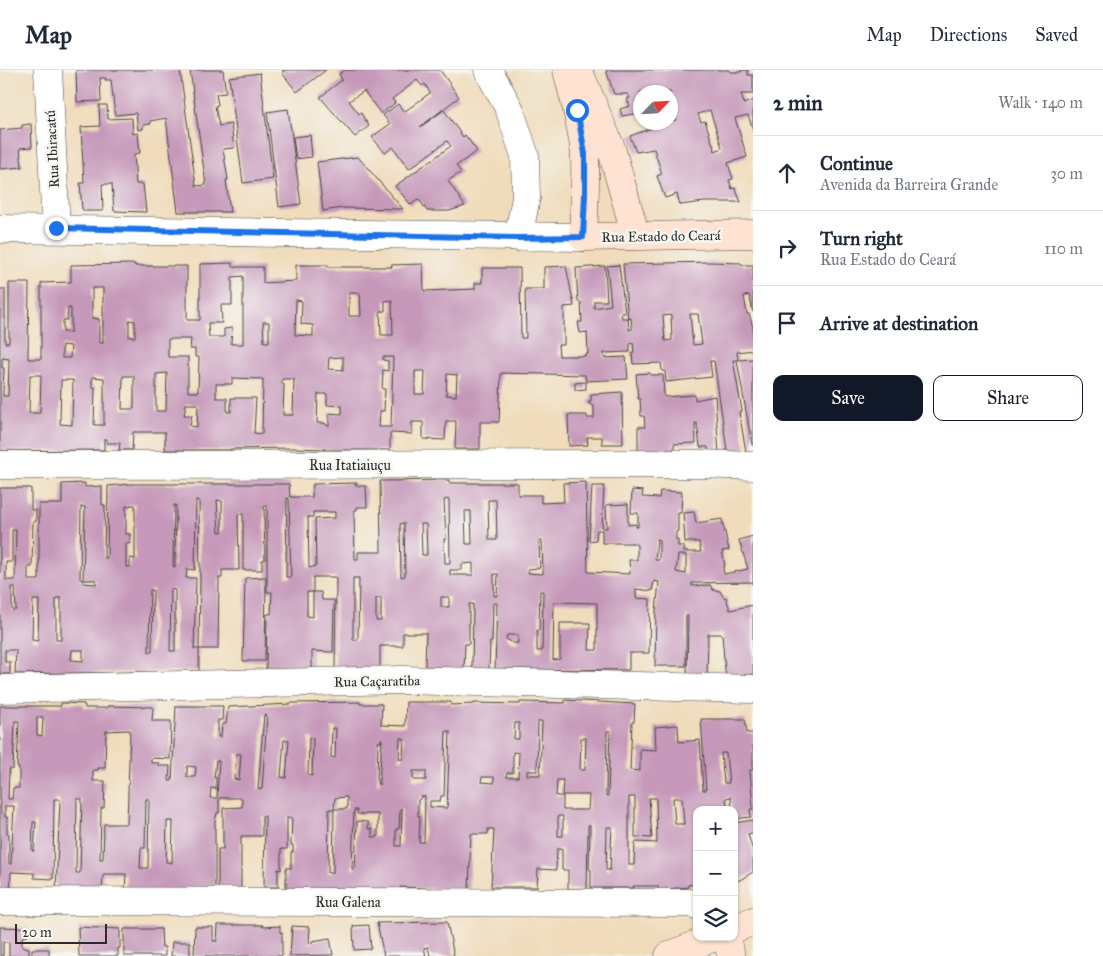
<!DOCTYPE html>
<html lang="en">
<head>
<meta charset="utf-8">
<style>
	body { margin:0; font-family:"IM FELL Great Primer",serif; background:#f2f2f3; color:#1f2937 }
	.controls { position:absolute; right:15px; bottom:15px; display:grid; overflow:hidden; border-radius:10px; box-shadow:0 1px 4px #0004 }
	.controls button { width:45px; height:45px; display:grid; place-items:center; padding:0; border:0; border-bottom:1px solid #e0e1e3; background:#fff; color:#1f2937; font:25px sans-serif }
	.compass { position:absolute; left:633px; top:15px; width:45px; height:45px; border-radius:50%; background:#fff; box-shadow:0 1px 4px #0004; rotate:65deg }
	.scale { position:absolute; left:15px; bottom:12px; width:92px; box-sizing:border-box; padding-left:5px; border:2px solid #2b2b2b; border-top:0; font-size:14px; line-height:18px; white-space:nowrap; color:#2b2b2b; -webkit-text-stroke:4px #f6f6f2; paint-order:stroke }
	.stop { position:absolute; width:15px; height:15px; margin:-11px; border:4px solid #1a73e8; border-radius:50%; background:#fff }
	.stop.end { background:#1a73e8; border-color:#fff; box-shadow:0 1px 5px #0008 }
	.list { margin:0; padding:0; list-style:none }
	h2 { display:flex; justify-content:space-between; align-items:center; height:65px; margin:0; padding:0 20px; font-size:21px }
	h2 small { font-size:16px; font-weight:400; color:#747a83 }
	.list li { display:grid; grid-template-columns:32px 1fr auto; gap:15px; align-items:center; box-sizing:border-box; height:75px; padding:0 20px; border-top:1px solid #e0e1e3 }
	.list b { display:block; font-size:19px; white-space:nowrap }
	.list p { margin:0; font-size:16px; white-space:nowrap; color:#747a83 }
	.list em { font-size:16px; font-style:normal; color:#747a83 }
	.actions { display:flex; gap:10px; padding:15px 20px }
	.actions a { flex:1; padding:11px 0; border:1px solid #111827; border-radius:10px; text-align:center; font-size:18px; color:#111827 }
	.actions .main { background:#111827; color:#fff }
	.icon { flex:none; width:28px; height:28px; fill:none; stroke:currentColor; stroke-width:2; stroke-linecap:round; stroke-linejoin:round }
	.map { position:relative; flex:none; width:753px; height:886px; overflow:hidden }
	header { display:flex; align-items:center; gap:30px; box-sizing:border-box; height:70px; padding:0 25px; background:#fff; border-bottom:1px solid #e0e1e3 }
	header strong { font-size:24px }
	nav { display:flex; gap:28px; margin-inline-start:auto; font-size:18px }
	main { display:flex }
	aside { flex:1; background:#fff }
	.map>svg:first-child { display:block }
	.building { fill:#c699ba; fill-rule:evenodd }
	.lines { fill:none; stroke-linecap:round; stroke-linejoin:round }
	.street-casing { stroke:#494641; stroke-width:29 }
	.secondary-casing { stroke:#494641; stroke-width:29 }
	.street { stroke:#fff; stroke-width:28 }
	.secondary { stroke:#fee3d2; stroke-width:28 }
	.route { stroke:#1a73e8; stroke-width:6 }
	.labels { text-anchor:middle; stroke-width:5; stroke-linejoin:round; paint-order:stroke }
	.street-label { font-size:14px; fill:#2b2b2b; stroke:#f6f6f2 }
</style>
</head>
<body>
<header>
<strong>Map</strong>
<nav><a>Map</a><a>Directions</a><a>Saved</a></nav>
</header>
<main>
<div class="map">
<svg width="753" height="886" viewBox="0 0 753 886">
	<rect width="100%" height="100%" fill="#f6f6f2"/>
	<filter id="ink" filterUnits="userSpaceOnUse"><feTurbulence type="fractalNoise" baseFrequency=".02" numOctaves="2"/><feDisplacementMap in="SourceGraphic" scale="10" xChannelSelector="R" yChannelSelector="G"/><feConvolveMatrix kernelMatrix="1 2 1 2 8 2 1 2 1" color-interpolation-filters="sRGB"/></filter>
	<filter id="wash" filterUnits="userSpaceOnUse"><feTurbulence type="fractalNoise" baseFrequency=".0096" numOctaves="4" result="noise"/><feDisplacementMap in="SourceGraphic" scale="20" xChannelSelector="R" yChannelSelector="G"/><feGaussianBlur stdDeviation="1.12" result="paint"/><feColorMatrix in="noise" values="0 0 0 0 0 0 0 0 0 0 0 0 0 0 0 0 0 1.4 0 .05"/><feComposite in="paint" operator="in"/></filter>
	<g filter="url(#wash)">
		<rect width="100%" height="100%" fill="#f0dcbb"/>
		<g id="blocks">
			<path class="building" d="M76,0H180L196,116L206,115L190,0H223L226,23L216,24L218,35L215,36L219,56L231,54L234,78L223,79L228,110H226L230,142H178L166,48L150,51L151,54L143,55V59L138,60L136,43L115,45L111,10H105L106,8H100L101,31L77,32Z
				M282,0H326L297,22L282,3L284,1Z
				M345,0H440L459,27L420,57L444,40L463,67L465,65L477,81L456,96L461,102L448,111L465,136L449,141H427L420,131L417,130L411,135L395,116L451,76L447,71L409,99L393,77L385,83L372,67L390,54L383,45L398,34L404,42L430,23L425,14L422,16L417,10L392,29L395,33L381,44L364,21L349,31L359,44L361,43L369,56L355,67L320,27L342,10L339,4Z
				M606,0H730V2H741V0H748V5H753V24H741L744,34L753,30V60L748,45L735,48L747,87L728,93L733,109L729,110L732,119L735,118L741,132H704L680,135L677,124L665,128L657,106L662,104L654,79L636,82L630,66L655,57L654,53L670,52V51L676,50L673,41H670V22H640V43L622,46L620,39L630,36L627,29L630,28L628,24H614ZM710,40L722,78L715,81L705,51L701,52L698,44Z
				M260,3L273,109L243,113L229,7Z
				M99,35H107L108,49L132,48L133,64L138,63L140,83L134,84L136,114H143L146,142L114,141L112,114H102L103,141H85L82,139L80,113H84L81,57L100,56Z
				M288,39L301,134L279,137L267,42Z
				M31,54L32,77L20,78L22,97L0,99V60L22,58V55Z
				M310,65L312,87L296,89L293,67Z
				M358,87L403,139L342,138L323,141L317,92Z
				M710,192L741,193L742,195H753V242L749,225L744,226L747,244H749L753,257V280L737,282L738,290H733L742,341L739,342L747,387H728L714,291H710L712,307L666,312L665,301H662L661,293L633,294L632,283H634L633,273L630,274V282L604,283V288L626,287L628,309L586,311L585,305L501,303L499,352H480V379H455L456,351H446L445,370L423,369V352H412V364L390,363V380H324L325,379L293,378L230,379V380H165V362H133L132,380H119L120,373H107V369H104V380L0,381V219H5V273H9V213H29L28,289H41V213L71,212V195L135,194V196H187V250H200V194L232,193V197H263V213L296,211V195H328V197H392L391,195L423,194L424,221L475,219V213H482V198H520L521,268H526L525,219H544V197L566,196L574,236L564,237V275H558L559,286H585V284H588L587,262L580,263L578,252H582L581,232H578L576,198L605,196L607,231H594V238L611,235L607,196L619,195L625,243H621L622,248H628L629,260L632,259L631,248L628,249L623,194ZM243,206V274H231L232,258L224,259V267H209L208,253H222L221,235H232V207ZM92,218H103V273H99V249L92,248ZM349,223H360L361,246H349ZM296,230L302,231L301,254L313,255V266L295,265ZM392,230L393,265H381L380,241H385V231ZM68,238H71V262H63V250H67ZM690,244H698L702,274L693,275ZM671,245L672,270L665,271L663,246ZM129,250L135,251V267H129ZM263,252H269V272H264ZM168,269H191L190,279H195V287H199L198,322H188V287H168ZM62,275L71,276L70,288H62ZM343,287V300L328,299L329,288ZM383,287H393L391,357H379L380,341H384L385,319H382L383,300L388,301V291L383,290ZM2,288L9,289L8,326H3L4,298H2ZM415,301H425L424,324H415ZM167,303L166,341H156V304ZM447,304L457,305L456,326L446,325ZM30,305H41L40,343H29ZM123,306H134V339H122ZM92,307L104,308V355H94L95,317H92ZM232,308L263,309L262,364L254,363L256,328H231V342H227V328H216V314H232ZM282,309H294L293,345H283L284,314H282ZM61,310H73L72,355L60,354ZM318,324H327V335L342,336V344L329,343V356L326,355L325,353H317ZM186,334H198L197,357L190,356L192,345H184Z
				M753,289V375H752L737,290Z
				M650,303V305H663L664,327L695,325V330L715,326L719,384L708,385V377H700L697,353H695L696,373L674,374V384L638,387V357H645L644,346H641L640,329H638L636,304Z
				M586,312V319L575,320V313Z
				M622,322L623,374H602V367H587L588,375L569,376L568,345H587V348H594V336L589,334L588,331H591V324Z
				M449,410V413H518V425H541V433L564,432L563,413L586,412L588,502L630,504L629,490H637V475L634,473H602V460H597L596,470L589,471L592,416H604L602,458H607L606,435L628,434V455L636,454V457H638V443H631L632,420L643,421L642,427L659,428L660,421L682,422L681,443H678V461L676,462V470H678V476H684V482H701L699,472H685L683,443L694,442L696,453L722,449L729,480L722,481L725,496L723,497L724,504L748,499L739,470L753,466V515L751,512L692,513V516L710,515L713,520L720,521L724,528L726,527L730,540L753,535V613H726L722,564H708L707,612H687L688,546H686V596H655L656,541L659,512L654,511L652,521L636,519V528L650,529L649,583H629V600L495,599L497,533H493L492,572H490L489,599H472L473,534H469V574H465L464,599H425L426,563H403V576H380V598L335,600L336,507H313V522H307V546L313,547V522H321L322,530H334L333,582L312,581V600H266L267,544H271L272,522H267V436H264L265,490H262V500H243V444H238L239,500H222V508H219L218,579H199V601L15,604L16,580H5V592H10V604H0V418H31V440H36V451L33,452L32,497H28V510H39V434H62V414L85,413V417L102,416V435H105L104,488H107L108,416L130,414H289L290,427H312L313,414L357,413L356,416H366L367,437H357V440H354L355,489H358V482H381L380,411ZM287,428H289L291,507H286ZM449,429L450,493H445L444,469H446L444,430ZM196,430H199L200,508L199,579H194L196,508H186L187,499L195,500ZM217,430L222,431V462H219ZM488,430H496L497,470H489ZM130,435H135V489L130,488V497H126V473L130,474V464H126V436H130ZM174,435H176L175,497L173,496ZM81,436L85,437L83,510H96V514L83,513V510L80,509ZM465,441H471L472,474H466ZM313,442H335V448L315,449L316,496L309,498L308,447H313ZM404,453L405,506L401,507L400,454ZM421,454H426L427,485H422ZM12,460H16L15,510H6V492H12ZM657,469H659V490H655ZM539,471H542L543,504L528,503V499L540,498ZM678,485H686V504L676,502ZM473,493V505H450V500H462V494ZM494,504H498L497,526H494ZM353,508H359L358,570H353ZM12,517H15L16,540H12ZM171,519L175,520V581H170ZM150,520H153L152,582H149ZM540,521H543L542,581H537V560L539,561ZM441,527H449V537H441ZM56,528H61V570H56ZM376,528H381V551H376ZM33,530H39L38,571L32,570ZM554,532L597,533V580H589L590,553H560V589L553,590ZM507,565H518V573H513L506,569ZM72,580H83V591L71,590Z
				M266,507L265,591H243L245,508Z
				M565,630L635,634L634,652H632L630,700L640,701V679L656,680L655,657L678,655L679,672L700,670L703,720H706L701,649H745L747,663H753V700H750L753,739H750L751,747L734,749V740H732L731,727L726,728L728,740H708V738L697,740V814L688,815V817L658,820V816H633L634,818H591V800L589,799L590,755H588L587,819H568V800H562V779H557L556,800L538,799L537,817H491L494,759H488V764H471L469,820L400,817V821H286V798H291V782H293V775H291L292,748H287V779H281V800L278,799V817H264L265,746H262V766H241V819H218V779H223V738L242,737V728H219V743H217L215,751V820L125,823L126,804H103L102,821H56L60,730L58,729H54L53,809L34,808V803L11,802L10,824H0V636H61V633L84,634L85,638H107V636L153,637L152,651H171L170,689L151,688V693H159V696H170L169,711H172L176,636H223L222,650H218V667H221L222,654H226L228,637L291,634L292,633L360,632V634H382L381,655L405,656L406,632H451V635L474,634V633L520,634V632L565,633ZM264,645L267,646L262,719H258ZM37,647H43L42,666L37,665ZM15,651H19L17,697L19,698V718H13L12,729H8L9,699H13ZM538,651H542L540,705H527V701H537ZM515,653H519V669H514ZM332,658H336L335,688L331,687ZM130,660L127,754H104L103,789H100L101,738H104L105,711H93V700H98V698H105L106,661ZM446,661H450L447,738L430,737V731H440L441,726H444ZM607,661H610L608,726H606ZM309,668H313L312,706L308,705ZM400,668H404L403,689H399ZM581,668H586L585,700H580ZM381,669H382L379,715L377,713L378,672H381ZM284,670H289L286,708L281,707ZM513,682L519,683L518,707H506L507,703H513ZM721,683H726L729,713H724ZM236,684H241L239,710L234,709ZM216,691H219L217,728H210L211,718L216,719V707L214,708ZM187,696L196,697L195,707H187ZM413,701H426V710H413ZM482,707H494V713L481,712ZM557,710H563L562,725H589L588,740H563V726H556ZM425,726L424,772H419L420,746H418V730L420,729L421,727ZM347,727V739H334L333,803H328L329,739H334L335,728ZM629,727H635V767L652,768L649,728H656L657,773L635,772L634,795H629ZM673,728H682L684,754H675ZM77,729H82L80,803H76V802ZM146,729H149L148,798H140L141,778H145ZM5,736H14L11,794H9V764L7,763V747H5ZM400,739H402L401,776H396V759H399ZM354,740H357V744H378V767H372V759H368V752L357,751L355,799H352ZM558,746H563V766H558ZM167,751H173L172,793L166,792ZM33,752H36L34,781H32ZM607,757H612L610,800H606Z
				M753,750V763L748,764L753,781V802L740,810L734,811V774L736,773L734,753Z
				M447,852L454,886H430L428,877L424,878L426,886H384L377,853Z
				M218,855H263L262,857L280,856V863L282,862V886H194L195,857H213V871H217Z
				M369,855L371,879L354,880L353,856Z
				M292,856L310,857L309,874L312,873V871L330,868L333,885L290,886Z
				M0,857L28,858V866L22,867V877L29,878V886H9V872H3V886H0Z
				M78,857L120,859V878H118V886H79Z
				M124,859H161L162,877H165V886H124Z
				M172,872H190V886H171Z
				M32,879H49V886H32Z"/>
		</g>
	</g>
	<g filter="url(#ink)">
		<use href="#blocks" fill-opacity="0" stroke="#494641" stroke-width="1"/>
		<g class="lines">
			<defs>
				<path id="street" d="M48,0L56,159
					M488,0L509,38L525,86L526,128L518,167
					M0,159L583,167
					M0,395L700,394L753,396
					M0,619L402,610L753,619
					M0,831L690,833L697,835"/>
				<path id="secondary" d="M567,0C574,28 583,58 585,87C586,113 584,140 583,167L753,164
					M582,9L611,78L636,166
					M734,859L753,851
					M727,867L731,886
					M669,886L714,867"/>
			</defs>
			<use href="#street" class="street-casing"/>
			<use href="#secondary" class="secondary-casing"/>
			<use href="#street" class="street"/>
			<use href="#secondary" class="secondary"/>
		</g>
	</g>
	<g class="lines" filter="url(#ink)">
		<path class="route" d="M56,158L518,168L583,167L585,125V84L577,40"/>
	</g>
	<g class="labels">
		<g class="street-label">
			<text transform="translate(52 79) rotate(-93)" y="5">Rua Ibiracatú</text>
			<text transform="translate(661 166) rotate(-1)" y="5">Rua Estado do Ceará</text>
			<text x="350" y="400">Rua Itatiaiuçu</text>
			<text transform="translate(377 611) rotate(-1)" y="5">Rua Caçaratiba</text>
			<text x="348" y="837">Rua Galena</text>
		</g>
	</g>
</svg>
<div class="controls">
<button>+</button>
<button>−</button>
<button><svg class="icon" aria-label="layers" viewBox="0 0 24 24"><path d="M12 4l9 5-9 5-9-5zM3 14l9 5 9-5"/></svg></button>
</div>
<svg class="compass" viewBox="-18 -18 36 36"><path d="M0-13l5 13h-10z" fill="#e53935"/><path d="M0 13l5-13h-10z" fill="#747a83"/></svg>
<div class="scale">20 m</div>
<div class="stop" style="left:577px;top:40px"></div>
<div class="stop end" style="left:56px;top:158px"></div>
</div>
<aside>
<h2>2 min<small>Walk · 140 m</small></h2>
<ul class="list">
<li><svg class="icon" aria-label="ahead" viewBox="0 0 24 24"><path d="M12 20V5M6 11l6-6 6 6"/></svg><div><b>Continue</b><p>Avenida da Barreira Grande</p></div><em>30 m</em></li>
<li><svg class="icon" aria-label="right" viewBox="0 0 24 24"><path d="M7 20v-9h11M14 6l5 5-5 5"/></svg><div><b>Turn right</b><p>Rua Estado do Ceará</p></div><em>110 m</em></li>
<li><svg class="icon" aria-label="arrive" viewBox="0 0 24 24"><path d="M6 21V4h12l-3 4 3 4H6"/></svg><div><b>Arrive at destination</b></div></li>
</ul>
<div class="actions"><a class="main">Save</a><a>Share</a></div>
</aside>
</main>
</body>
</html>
